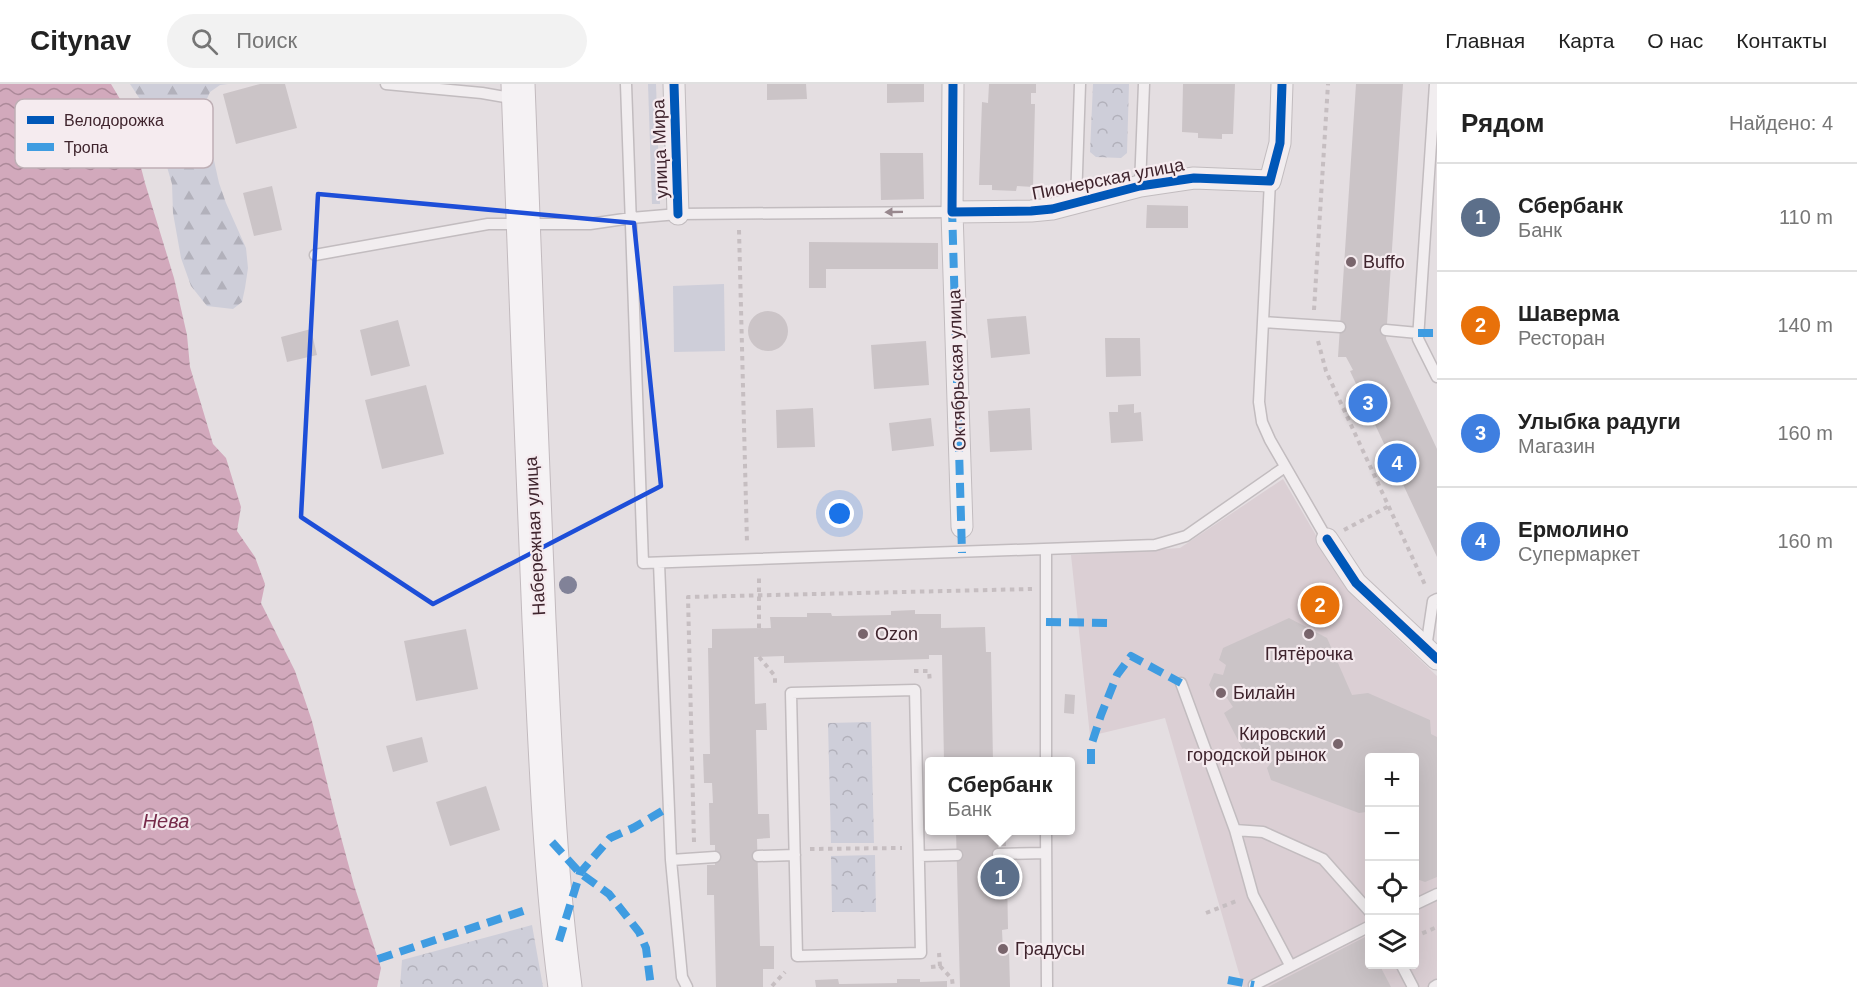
<!DOCTYPE html>
<html lang="ru">
<head>
<meta charset="utf-8">
<style>
	body { margin:0; font-family:Arial,sans-serif; background:#f2f2f2; color:#222 }
	.controls { position:absolute; right:18px; bottom:18px; display:grid; overflow:hidden; border-radius:6px; box-shadow:0 6px 24px #0002 }
	.controls button { width:54px; height:54px; display:grid; place-items:center; padding:0; border:0; border-bottom:2px solid #e0e0e0; background:#fff; color:#222; font:30px sans-serif }
	.you { position:absolute; left:840px; top:430px; width:21px; height:21px; margin:-15px; border:4px solid #fff; border-radius:50%; background:#1a73e8; box-shadow:0 0 0 9px #1a73e833 }
	.badge { display:grid; place-items:center; width:39px; height:39px; border-radius:50%; background:#79656c; color:#fff; font-size:20px; font-weight:700 }
	.pin { position:absolute; translate:-50% -50%; border:3px solid #fff; box-shadow:0 2px 6px #0006 }
	.popup { position:absolute; left:925px; top:673px; width:150px; height:78px; box-sizing:border-box; display:grid; place-content:center; border-radius:6px; background:#fff; filter:drop-shadow(0 2px 4px #0005); font-size:20px; white-space:nowrap; color:#767676 }
	.popup b { font-size:22px; color:#222 }
	.popup::after { content:''; position:absolute; left:50%; top:100%; margin-left:-12px; border:12px solid transparent; border-top-color:#fff }
	.list { margin:0; padding:0; list-style:none }
	h2 { display:flex; justify-content:space-between; align-items:center; height:78px; margin:0; padding:0 24px; font-size:26px }
	h2 small { font-size:20px; font-weight:400; color:#767676 }
	.list li { display:grid; grid-template-columns:39px 1fr auto; gap:18px; align-items:center; box-sizing:border-box; height:108px; padding:0 24px; border-top:2px solid #e0e0e0 }
	.list b { display:block; font-size:22px; white-space:nowrap }
	.list p { margin:0; font-size:20px; white-space:nowrap; color:#767676 }
	.list em { font-size:20px; font-style:normal; color:#767676 }
	.icon { flex:none; width:33px; height:33px; fill:none; stroke:currentColor; stroke-width:2; stroke-linecap:round; stroke-linejoin:round }
	.map { position:relative; flex:none; width:1437px; height:903px; overflow:hidden }
	header { display:flex; align-items:center; gap:36px; box-sizing:border-box; height:84px; padding:0 30px; background:#fff; border-bottom:2px solid #e0e0e0 }
	header strong { font-size:28px }
	nav { display:flex; gap:33px; margin-inline-start:auto; font-size:21px }
	.search { width:420px; height:54px; background:#f2f2f2; display:flex; align-items:center; gap:15px; box-sizing:border-box; padding:0 21px; border-radius:33px; color:#767676; font-size:22px }
	main { display:flex }
	aside { flex:1; background:#fff }
	.map>svg:first-child { display:block }
	.built { fill:#dbcfd4; fill-rule:evenodd }
	.green { fill:#ceced9 }
	.forest { fill:url(#forest-firs) }
	.park { fill:url(#park-crowns) }
	.water { fill:url(#water-waves) }
	.building { fill:#cbc4c7 }
	.lines { fill:none; stroke-linecap:round; stroke-linejoin:round }
	.lane-casing { stroke:#c2bcbf; stroke-width:13 }
	.street-casing { stroke:#c2bcbf; stroke-width:23 }
	.primary-casing { stroke:#c2babe; stroke-width:35 }
	.path { stroke:#c6bec1; stroke-width:4; stroke-dasharray:4.5 4.5; stroke-linecap:butt }
	.lane { stroke:#f1edef; stroke-width:10 }
	.street { stroke:#f1edef; stroke-width:21 }
	.primary { stroke:#f5f2f4; stroke-width:33 }
	.quiet { stroke:#3f9ce1; stroke-width:8; stroke-dasharray:15 8; stroke-linecap:butt }
	.cycleway-casing { stroke:#f5ebef; stroke-width:13 }
	.cycleway { stroke:#0057b8; stroke-width:9 }
	.tree { fill:#818298 }
	.oneway { fill:#98888e }
	.marked { fill:none; stroke:#1d4ed8; stroke-width:4.5; stroke-linejoin:round }
	.poi-dot { fill:#79656c; stroke:#f5ebef; stroke-width:2 }
	.labels { text-anchor:middle; stroke-width:4.5; stroke-linejoin:round; paint-order:stroke }
	.street-label { font-size:18px; fill:#3f242d; stroke:#f5ebef }
	.poi-label { font-size:18px; fill:#3f242d; stroke:#f5ebef; text-anchor:start }
	.water-label { font-size:20px; font-style:italic; fill:#762b4a; stroke:#f5ebef }
	.key { fill:#f5ebef; stroke:#beafb5; stroke-width:1.5 }
	.key-label { font-size:16px; fill:#3f242d }
</style>
</head>
<body>
<header>
<strong>Citynav</strong>
<div class="search"><svg class="icon" aria-label="search" viewBox="0 0 24 24"><circle cx="10" cy="10" r="6"/><path d="M15 15l6 6"/></svg>Поиск</div>
<nav><a>Главная</a><a>Карта</a><a>О нас</a><a>Контакты</a></nav>
</header>
<main>
<div class="map">
<svg width="1437" height="903" viewBox="0 0 1437 903">
	<defs>
		<pattern id="forest-firs" width="22" height="20" patternUnits="userSpaceOnUse" patternTransform="scale(1.5)"><rect width="22" height="20" fill="#ceced9"/><path d="M5 1l3.5 6h-7zM16 11l3.5 6h-7z" fill="#b2b1bb"/></pattern>
		<pattern id="park-crowns" width="20" height="18" patternUnits="userSpaceOnUse" patternTransform="scale(1.5)"><rect width="20" height="18" fill="#ceced9"/><path d="M2 6a3 3 0 1 1 6 0M12 15a3 3 0 1 1 6 0" fill="none" stroke="#b2b1bb"/></pattern>
		<pattern id="water-waves" width="16" height="10" patternUnits="userSpaceOnUse" patternTransform="scale(1.5)"><rect width="16" height="10" fill="#d2a9bc"/><path d="M0 5q4-4 8 0t8 0" fill="none" stroke="#ac8999"/></pattern>
	</defs>
	<rect width="100%" height="100%" fill="#e4dee1"/>
	<path class="built" d="M1283,395L1324,465L1361,520L1437,592V903H1243L1165,634L1090,652L1071,471L1180,464ZM1370,674H1414V880H1370Z"/>
	<path class="green" d="M648,0H656L660,120H652Z
		M724,200L725,267L674,268L673,202Z"/>
	<path class="forest" d="M130,0H228L220,1L210,8L206,17L211,63L219,99L226,119L246,164L248,184L245,204L242,218L233,225L207,222L191,202L181,174L173,129L172,100L153,35Z"/>
	<path class="park" d="M1093,0H1129L1127,69L1121,74L1096,73L1090,68Z
		M871,638L874,759H831L828,639Z
		M875,771L876,828H832L831,772Z
		M532,841L543,903H400L402,876Z"/>
	<path class="water" d="M0,0H111L126,25L145,99L174,194L187,251L190,283L213,360L226,374L241,423L237,447L255,473L265,500L261,519L295,587L312,637L335,731L354,801L381,884L377,903H0Z"/>
	<path class="building" d="M260,0H285L297,44L236,60L223,10Z
		M767,0H806L807,15L767,16Z
		M887,0H924V18L887,19Z
		M989,0H1036V9H1031V20H1035L1033,103L1017,102L1016,107L992,106V101H979L982,18L988,19Z
		M1183,0H1235L1233,50H1222V55L1198,54V49L1182,48Z
		M1356,0H1403L1386,255L1437,365V473L1350,287L1353,286L1346,273H1338Z
		M880,69H923L924,115L881,116Z
		M272,102L282,146L254,152L243,109Z
		M1147,121L1188,122V144H1146Z
		M809,158L938,159V185H826V204H809Z
		M748 247a20 20 0 1 1 40 0a20 20 0 1 1-40 0Z
		M1026,232L1030,270L991,274L987,235Z
		M398,236L410,282L371,292L360,246Z
		M311,245L317,271L287,278L281,253Z
		M1105,254H1140L1141,292L1106,293Z
		M926,257L929,301L874,305L871,261Z
		M426,301L444,370L382,385L365,316Z
		M1134,320V329L1141,328L1143,357L1111,359L1109,328H1118V321Z
		M813,324L815,363L777,364L776,326Z
		M1030,324L1032,366L990,368L988,327Z
		M931,334L934,362L892,367L889,339Z
		M1319,498L1330,519L1311,529L1301,508Z
		M915,526V530H941V544L985,543L986,568H991L993,678H944L942,571H929V575L784,579V572L754,573L755,620L766,619L767,646H756L758,730H769L770,754L757,755L760,862H774V885H763V903H716L714,811H707V781H715V761H710L709,719H713L712,699H704L703,670H710L708,564H712V545L771,544L770,533H807V529H831L832,532H837L891,531V527Z
		M1289,534L1327,554L1352,611L1368,609L1430,636L1431,650L1437,653V793L1425,798L1414,794V674H1370L1369,736L1366,728L1359,729L1271,696L1267,684L1273,676L1244,668L1224,629L1233,623L1227,614L1217,615L1209,601L1214,589L1223,591L1226,581L1219,576L1223,564Z
		M466,545L478,605L416,617L404,557Z
		M1065,610L1075,611L1074,630L1064,629Z
		M422,653L428,678L393,688L386,662Z
		M486,702L500,746L450,762L436,718Z
		M956,746H1005L1006,762H998L999,792H1007L1008,845L1002,846L1003,867H1009L1010,903H960Z
		M1365,853L1370,861V880H1379L1391,903H1268Z
		M838,895L839,900H843L897,899V895H920V898L947,897V903H816L815,896Z"/>
	<g class="lines">
		<defs>
			<path id="lane" d="M386,0L482,9L516,15
				M626,0L643,479L1155,461L1186,452L1285,383
				M1435,0L1418,255L1437,293
				M1270,97L1259,318L1262,338L1270,356L1327,455
				M1140,102L1144,0
				M1076,118L1080,0
				M315,171L488,140H590L631,134L678,130L952,128
				M1263,238L1340,243
				M1386,246L1418,249
				M659,479L671,776L682,893L687,903
				M1426,564L1433,517L1437,515
				M1181,599L1235,746L1253,811L1290,881
				M915,606L921,869L797,872L791,609Z
				M1046,678V466
				M1046,746L1047,903
				M1235,746L1263,748L1323,775L1370,828
				M998,770L1046,769
				M758,772L795,771
				M919,772L957,771
				M671,776L715,773
				M1414,821L1437,810
				M1401,880L1413,903
				M1255,903L1254,901L1370,842
				M1434,903L1437,901"/>
			<path id="street" d="M674,0L678,130
				M953,0L952,128L962,443
				M952,128L1031,127L1052,125L1140,102L1194,94L1270,97L1280,59L1282,0
				M1327,455L1356,499L1437,575"/>
			<path id="primary" d="M518,0C525,179 531,357 539,536C545,658 549,781 565,903"/>
		</defs>
		<use href="#lane" class="lane-casing"/>
		<use href="#street" class="street-casing"/>
		<use href="#primary" class="primary-casing"/>
		<path class="path" d="M739,146L747,459
			M1314,226L1328,0
			M1318,257L1326,287L1426,503
			M1344,446L1389,422
			M759,544V491
			M759,573L775,592V603
			M914,587H929L930,599
			M694,758L688,513L1032,505
			M810,765L902,764
			M1206,829L1239,816
			M1414,853L1437,843
			M940,882L952,895L953,903
			M931,883L940,882L939,869
			M772,902L785,888"/>
		<use href="#lane" class="lane"/>
		<use href="#street" class="street"/>
		<use href="#primary" class="primary"/>
		<path class="quiet" d="M952,123L962,469
			M1418,249H1437
			M1046,538L1114,539
			M1091,680V662L1101,631L1117,591L1131,572L1181,599
			M552,758L580,789L609,810L639,848L646,864L651,903
			M559,857L580,789L610,754L633,744L669,723
			M378,875L529,825
			M1228,896L1254,901"/>
		<defs>
			<path id="cycleway" d="M674,0L678,130
				M953,0L952,128L1031,127L1052,125L1140,102L1194,94L1270,97L1280,59L1282,0
				M1327,455L1356,499L1437,575"/>
		</defs>
		<use href="#cycleway" class="cycleway-casing"/>
		<use href="#cycleway" class="cycleway"/>
	</g>
	<circle class="tree" cx="568" cy="501" r="9"/>
	<defs><path id="oneway-solid" d="M-6-.8H1V-3.2L6.5 0L1 3.2V.8H-6Z" transform="scale(1.5)"/></defs>
	<use class="oneway" href="#oneway-solid" transform="translate(894 128) rotate(179)"/>
	<path class="marked" d="M318,110L634,139L661,402L433,520L301,433Z"/>
	<g class="poi-dot">
		<circle cx="1351" cy="178" r="6"/>
		<circle cx="863" cy="550" r="6"/>
		<circle cx="1309" cy="550" r="6"/>
		<circle cx="1221" cy="609" r="6"/>
		<circle cx="1338" cy="660" r="6"/>
		<circle cx="1003" cy="865" r="6"/>
	</g>
	<g class="labels">
		<g class="street-label">
			<text transform="translate(660 65) rotate(-92)" y="6">улица Мира</text>
			<text transform="translate(1108 95) rotate(-11)" y="6">Пионерская улица</text>
			<text transform="translate(957 286) rotate(-92)" y="6">Октябрьская улица</text>
			<text transform="translate(535 452) rotate(-93)" y="6">Набережная улица</text>
		</g>
		<g class="poi-label">
			<text x="1363" y="184">Buffo</text>
			<text x="875" y="556">Ozon</text>
			<text x="1309" y="576" text-anchor="middle">Пятёрочка</text>
			<text x="1233" y="615">Билайн</text>
			<text x="1326" y="656" text-anchor="end">Кировский<tspan x="1326" dy="21">городской рынок</tspan></text>
			<text x="1015" y="871">Градусы</text>
		</g>
		<g class="water-label">
			<text x="166" y="744">Нева</text>
		</g>
	</g>
	<rect x="15" y="15" width="198" height="69" rx="9" class="key"/>
	<rect x="27" y="32" width="27" height="8" fill="#0057b8"/>
	<rect x="27" y="59" width="27" height="8" fill="#3f9ce1"/>
	<g class="key-label">
		<text x="64" y="42">Велодорожка</text>
		<text x="64" y="69">Тропа</text>
	</g>
</svg>
<div class="controls">
<button>+</button>
<button>−</button>
<button><svg class="icon" aria-label="locate" viewBox="0 0 24 24"><circle cx="12" cy="12" r="6"/><path d="M12 2v4M12 18v4M2 12h4M18 12h4"/></svg></button>
<button><svg class="icon" aria-label="layers" viewBox="0 0 24 24"><path d="M12 4l9 5-9 5-9-5zM3 14l9 5 9-5"/></svg></button>
</div>
<div class="you"></div>
<div class="pin badge" style="left:1000px;top:793px;background:#5c6f8a">1</div>
<div class="popup"><b>Сбербанк</b>Банк</div>
<div class="pin badge" style="left:1320px;top:521px;background:#e8710a">2</div>
<div class="pin badge" style="left:1368px;top:319px;background:#3f7fe0">3</div>
<div class="pin badge" style="left:1397px;top:379px;background:#3f7fe0">4</div>
</div>
<aside>
<h2>Рядом<small>Найдено: 4</small></h2>
<ul class="list">
<li><span class="badge" style="background:#5c6f8a">1</span><div><b>Сбербанк</b><p>Банк</p></div><em>110 m</em></li>
<li><span class="badge" style="background:#e8710a">2</span><div><b>Шаверма</b><p>Ресторан</p></div><em>140 m</em></li>
<li><span class="badge" style="background:#3f7fe0">3</span><div><b>Улыбка радуги</b><p>Магазин</p></div><em>160 m</em></li>
<li><span class="badge" style="background:#3f7fe0">4</span><div><b>Ермолино</b><p>Супермаркет</p></div><em>160 m</em></li>
</ul>
</aside>
</main>
</body>
</html>
